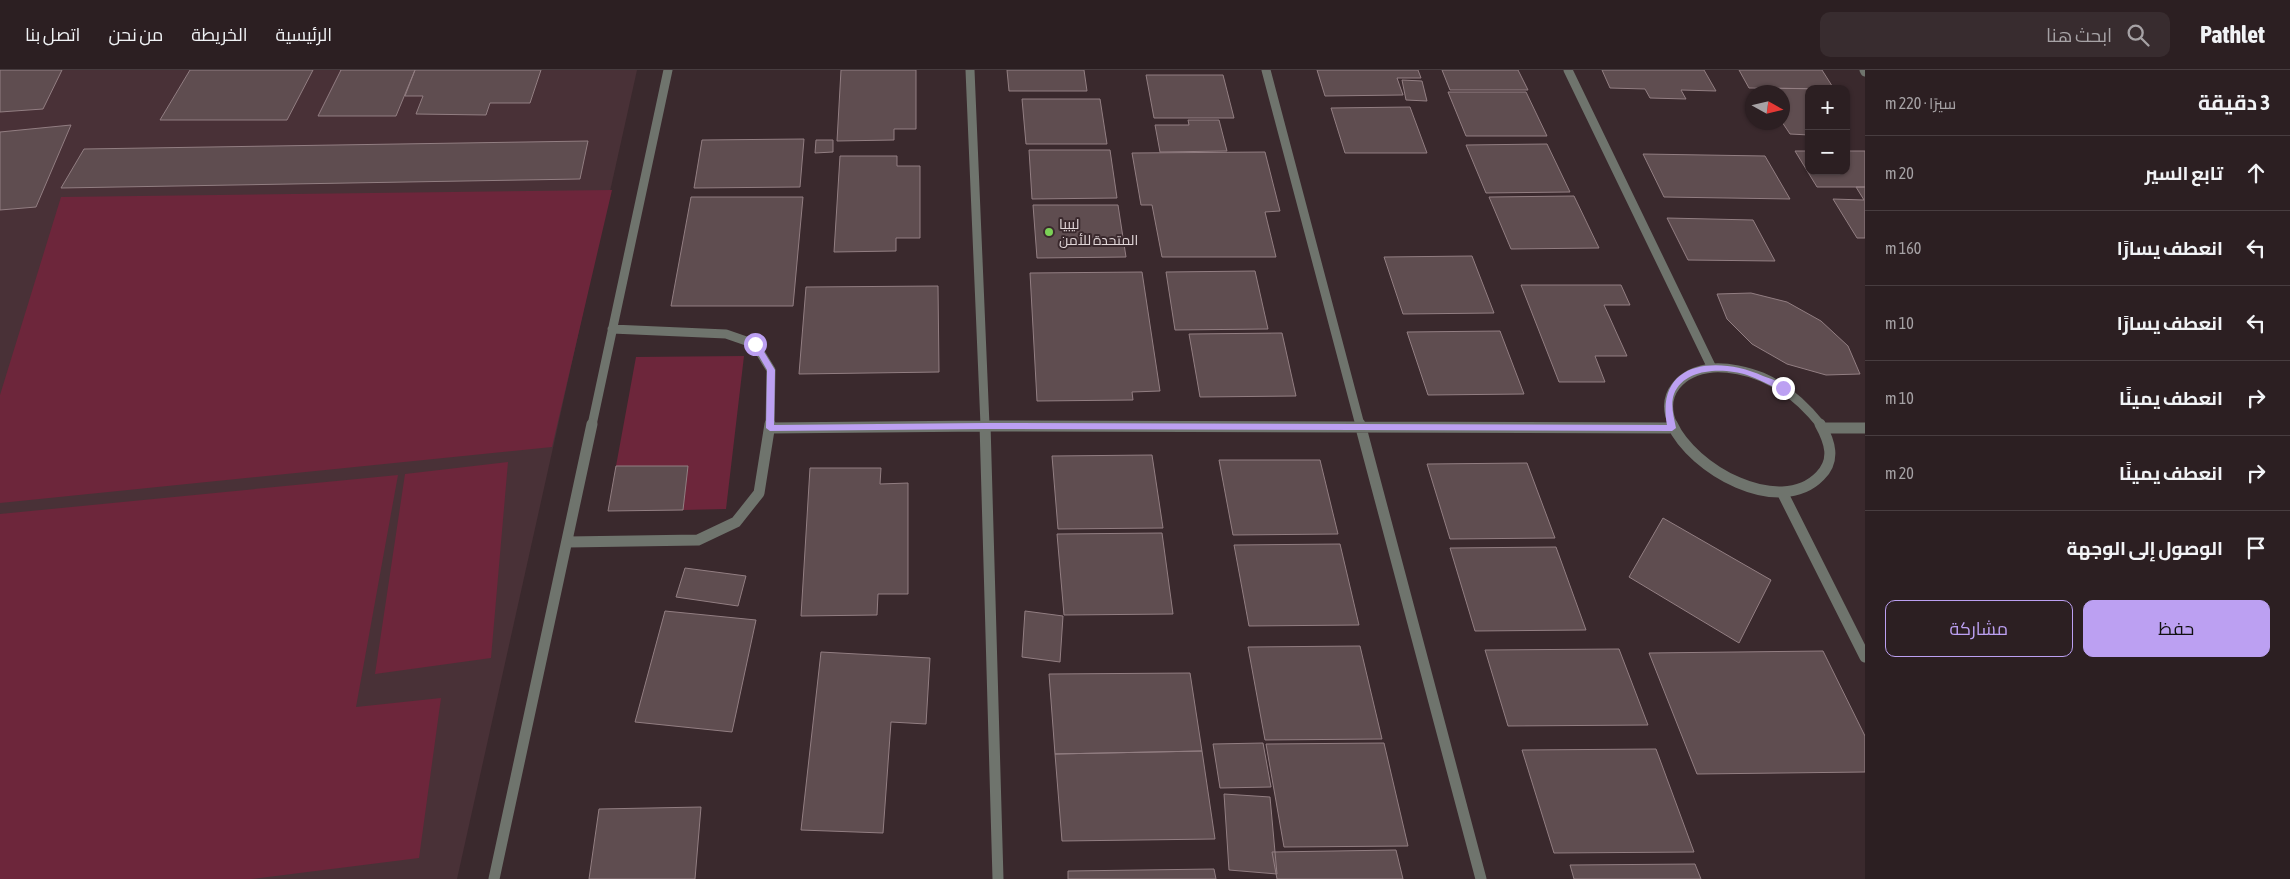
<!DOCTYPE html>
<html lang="ar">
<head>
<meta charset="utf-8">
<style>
	body { margin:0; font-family:"Asap Condensed",Cairo,sans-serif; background:#382c2f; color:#f1f3f6; direction:rtl }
	.controls { position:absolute; right:15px; top:15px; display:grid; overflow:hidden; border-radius:10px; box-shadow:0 1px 4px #0004 }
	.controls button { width:45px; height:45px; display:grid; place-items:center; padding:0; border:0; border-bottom:1px solid #483d40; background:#2c1f22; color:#f1f3f6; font:25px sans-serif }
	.compass { position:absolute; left:1745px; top:15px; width:45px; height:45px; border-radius:50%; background:#2c1f22; box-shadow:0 1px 4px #0004; rotate:98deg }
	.stop { position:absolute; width:15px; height:15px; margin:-11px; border:4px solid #bca0f2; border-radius:50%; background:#fff }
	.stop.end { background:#bca0f2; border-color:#fff; box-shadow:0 1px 5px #0008 }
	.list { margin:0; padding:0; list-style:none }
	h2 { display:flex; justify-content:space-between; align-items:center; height:65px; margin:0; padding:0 20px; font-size:21px }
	h2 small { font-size:16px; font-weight:400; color:#a6a2a5 }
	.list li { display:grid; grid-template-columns:32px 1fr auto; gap:15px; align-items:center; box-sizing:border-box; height:75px; padding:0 20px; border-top:1px solid #483d40 }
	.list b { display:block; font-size:19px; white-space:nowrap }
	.list em { font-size:16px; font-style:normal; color:#a6a2a5 }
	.actions { display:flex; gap:10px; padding:15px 20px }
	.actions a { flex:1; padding:11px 0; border:1px solid #bca0f2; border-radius:10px; text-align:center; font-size:18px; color:#bca0f2 }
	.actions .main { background:#bca0f2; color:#111 }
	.icon { flex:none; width:28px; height:28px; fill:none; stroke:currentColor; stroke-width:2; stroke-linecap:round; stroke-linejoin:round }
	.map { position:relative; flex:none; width:1865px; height:809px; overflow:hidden; direction:ltr }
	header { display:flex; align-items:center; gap:30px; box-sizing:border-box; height:70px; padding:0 25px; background:#2c1f22; border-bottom:1px solid #483d40 }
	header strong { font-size:24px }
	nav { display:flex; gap:28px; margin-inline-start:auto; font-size:18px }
	.search { width:350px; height:45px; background:#382c2f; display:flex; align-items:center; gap:12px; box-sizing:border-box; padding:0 18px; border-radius:10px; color:#a6a2a5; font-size:19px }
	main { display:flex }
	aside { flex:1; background:#2c1f22 }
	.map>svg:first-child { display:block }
	.built { fill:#493137 }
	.green { fill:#6d263b }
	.building { fill:#5f4d50; stroke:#927e82 }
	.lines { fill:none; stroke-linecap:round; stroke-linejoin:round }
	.minor-far1 { stroke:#6f746d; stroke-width:9 }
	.minor { stroke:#6f746d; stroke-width:11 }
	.route { fill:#bca0f2 }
	.poi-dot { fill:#7bd156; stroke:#3a292d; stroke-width:2 }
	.labels { text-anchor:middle; stroke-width:4; stroke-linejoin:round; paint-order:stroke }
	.poi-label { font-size:14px; fill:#e2d7d9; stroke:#3a292d; text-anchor:start }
</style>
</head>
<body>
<header>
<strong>Pathlet</strong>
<div class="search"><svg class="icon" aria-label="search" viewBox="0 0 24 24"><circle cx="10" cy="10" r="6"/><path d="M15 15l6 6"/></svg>ابحث هنا</div>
<nav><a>الرئيسية</a><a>الخريطة</a><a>من نحن</a><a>اتصل بنا</a></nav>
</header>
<main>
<aside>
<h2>3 دقيقة<small>سيرًا · 220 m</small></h2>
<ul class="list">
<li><svg class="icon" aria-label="ahead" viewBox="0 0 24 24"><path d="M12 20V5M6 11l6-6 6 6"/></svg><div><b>تابع السير</b></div><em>20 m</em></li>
<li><svg class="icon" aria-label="left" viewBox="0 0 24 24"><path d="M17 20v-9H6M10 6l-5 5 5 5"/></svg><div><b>انعطف يسارًا</b></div><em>160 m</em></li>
<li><svg class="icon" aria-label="left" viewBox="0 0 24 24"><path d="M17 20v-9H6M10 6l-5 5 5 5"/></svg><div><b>انعطف يسارًا</b></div><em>10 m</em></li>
<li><svg class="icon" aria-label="right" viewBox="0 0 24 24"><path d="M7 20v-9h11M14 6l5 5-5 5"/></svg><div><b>انعطف يمينًا</b></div><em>10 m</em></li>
<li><svg class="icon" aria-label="right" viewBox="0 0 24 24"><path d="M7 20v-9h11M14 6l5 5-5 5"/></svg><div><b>انعطف يمينًا</b></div><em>20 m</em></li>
<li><svg class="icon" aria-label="arrive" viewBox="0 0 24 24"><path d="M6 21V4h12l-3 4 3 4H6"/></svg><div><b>الوصول إلى الوجهة</b></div></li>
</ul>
<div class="actions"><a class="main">حفظ</a><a>مشاركة</a></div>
</aside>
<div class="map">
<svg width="1865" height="809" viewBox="0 0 1865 809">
	<rect width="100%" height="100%" fill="#3a292d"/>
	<path class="built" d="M0,0H637L457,809H0Z"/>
	<path class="green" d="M612,120L552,377L0,433V325L61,127Z
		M744,286L726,439L683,440L688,396H616L636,287Z
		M508,392L491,588L375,604L405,404Z
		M398,405L356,637L441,628L419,788L251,809H0V444Z"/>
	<path class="building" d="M0,0H62L43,39L0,42Z
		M190,0H313L287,50H160Z
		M341,0H340H541L530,33H490L486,45L416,44L423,26H405L415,0L396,46H318Z
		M841,0H916V59H894V70L837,71Z
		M1007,0H1084L1087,21H1009Z
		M1317,0H1418L1421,8H1397L1403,25L1325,26Z
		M1442,0H1518L1528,20H1450Z
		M1602,0H1704L1716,21L1681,20L1686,29L1650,28L1645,19L1610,18Z
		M1739,0H1822L1834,19L1749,18Z
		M1146,5H1223L1234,48H1154Z
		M1402,10L1422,11L1427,31L1406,30Z
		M1761,18L1834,19H1809V65L1790,64L1782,52V22H1764Z
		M1448,22H1526L1547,66H1466Z
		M1022,29H1100L1107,74H1026Z
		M1410,37L1427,83H1345L1331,38Z
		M1188,50H1219L1227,81L1160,82L1155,55H1189Z
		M71,55L36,137L0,140V62Z
		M804,69L800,117L694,118L702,70Z
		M816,70H833V82L815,83Z
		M588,71L580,109L61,118L84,79Z
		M1547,74L1570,122L1486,123L1466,75Z
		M1029,80H1110L1117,128L1032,129Z
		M1795,81H1809V101H1846V81H1865V117H1817Z
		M1265,82L1280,141L1265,142L1276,187H1162L1152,135H1141L1132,83Z
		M1643,84L1765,86L1790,129L1664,127Z
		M840,86H897V96H920V168H896V181L834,182Z
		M1856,117H1865V168H1857L1833,129L1864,130Z
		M1574,126L1599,178L1511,179L1489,127Z
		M691,127H803L793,236H671Z
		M1033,135H1118L1126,187L1037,188Z
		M1667,148L1753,150L1775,191L1688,190Z
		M1472,186L1494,243L1403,244L1384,187Z
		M1255,201L1268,259L1175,260L1166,202Z
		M1142,202L1160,321L1132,322L1133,330L1037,331L1030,203Z
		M1521,215H1621L1630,235H1604L1627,286H1595L1605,312H1559Z
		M938,216L939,302L799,304L806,217Z
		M1751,223L1787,232L1821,251L1848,276L1860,304L1826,305L1787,294L1752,274L1727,249L1717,224Z
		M1500,261L1524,324L1428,325L1407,262Z
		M1282,263L1296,326L1200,327L1189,264Z
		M1152,385L1163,458L1058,459L1052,386Z
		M1219,390H1320L1338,464L1233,465Z
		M1527,393L1555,468L1450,469L1427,394Z
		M616,396H688L683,440L608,441Z
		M810,398H881L880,414L908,413V524H878L877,545L801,546Z
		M1663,448L1771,510L1739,573L1629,507Z
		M1162,463L1173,544L1064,545L1057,464Z
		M1340,474L1359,555L1249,556L1234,475Z
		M1556,477L1586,560L1475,561L1450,478Z
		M685,498L746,506L738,536L676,527Z
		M665,541L756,550L732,662L635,652Z
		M1025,541L1063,546L1060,592L1022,587Z
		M1360,576L1382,669L1265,670L1248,577Z
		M1619,579L1648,655L1508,656L1485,580Z
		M1823,581L1865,666V702L1697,704L1649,583Z
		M821,582L930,588L926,654L891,652L883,763L801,760Z
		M1190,603L1202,681L1055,684L1049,604Z
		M1263,673L1271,717L1220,718L1213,674Z
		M1384,673L1408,776L1284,777L1266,674Z
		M1656,679L1694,782L1554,783L1522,680Z
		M1202,681L1215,769L1062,771L1055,684Z
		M1224,724L1270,727L1277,804L1229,800Z
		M701,737L695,809H589L599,739Z
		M1396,780L1403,809H1277L1272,782Z
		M1695,794L1701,809H1574L1570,795Z
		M1214,799L1216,809H1068V801Z"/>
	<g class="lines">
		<path class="minor-far1" d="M970,0L985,355
			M1266,0L1360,355
			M1568,0L1712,298
			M1864,0L1865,2
			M612,259L726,264L755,274L771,300L770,355
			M592,355L668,0
			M1673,355C1659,324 1681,301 1713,298C1728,297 1748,301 1762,307C1785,317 1805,335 1821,355"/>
		<path class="minor" d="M985,354L998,809
			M1360,354L1481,809
			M1672,354C1692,399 1779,448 1820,406C1836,390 1830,372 1820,354
			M770,358L985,356L1672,358
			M1824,358H1865
			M1782,422L1865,587
			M568,472L698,470L736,452L759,423L770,354
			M494,809L592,354"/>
	</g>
	<path class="route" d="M755,271L758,272L775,300L774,355L985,353L1667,355C1655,290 1718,286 1763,306C1771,309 1782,312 1787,318L1783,321C1771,316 1759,309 1747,305C1725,298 1685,297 1674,324C1670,335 1674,347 1676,358L1672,361L985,359L770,361L766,358L767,300L752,274Z"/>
	<circle class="poi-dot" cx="1049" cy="162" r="5"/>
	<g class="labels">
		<g class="poi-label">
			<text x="1059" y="159">ليبيا<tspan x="1059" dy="16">المتحدة للأمن</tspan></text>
		</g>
	</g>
</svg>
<div class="controls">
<button>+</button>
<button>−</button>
</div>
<svg class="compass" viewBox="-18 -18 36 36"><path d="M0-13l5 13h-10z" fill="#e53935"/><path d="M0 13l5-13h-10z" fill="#a6a2a5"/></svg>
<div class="stop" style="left:755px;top:274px"></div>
<div class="stop end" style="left:1783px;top:318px"></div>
</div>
</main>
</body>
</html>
